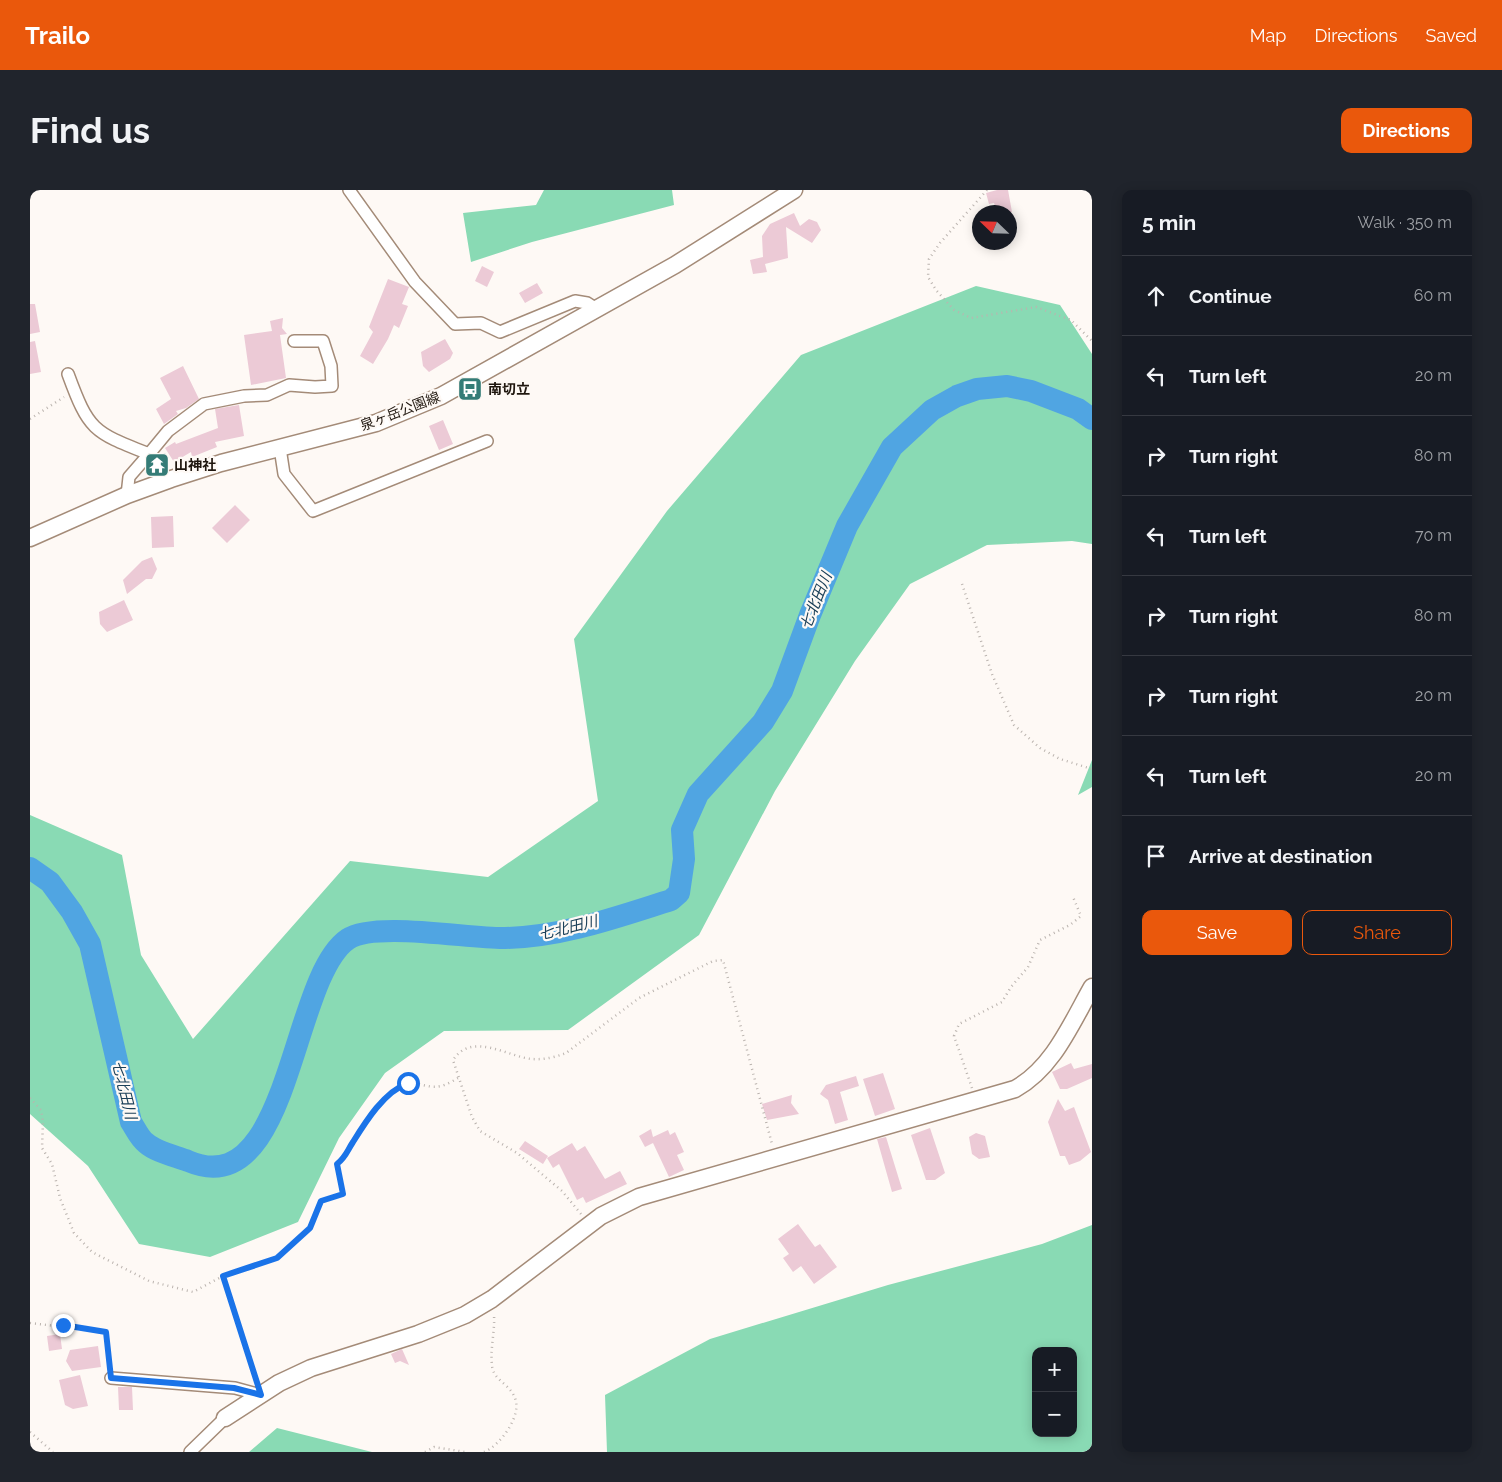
<!DOCTYPE html>
<html lang="en">
<head>
<meta charset="utf-8">
<style>
	body { margin:0; font-family:Raleway,"Noto Sans JP",sans-serif; background:#20242c; color:#f1f3f6 }
	.controls { position:absolute; right:15px; bottom:15px; display:grid; overflow:hidden; border-radius:10px; box-shadow:0 2px 12px #0003 }
	.controls button { width:45px; height:45px; display:grid; place-items:center; padding:0; border:0; border-bottom:1px solid #363941; background:#171b24; color:#f1f3f6; font:25px sans-serif }
	.compass { position:absolute; left:942px; top:15px; width:45px; height:45px; border-radius:50%; background:#171b24; box-shadow:0 2px 12px #0003; rotate:293deg }
	.stop { position:absolute; width:15px; height:15px; margin:-11px; border:4px solid #1a73e8; border-radius:50%; background:#fff }
	.stop.end { background:#1a73e8; border-color:#fff; box-shadow:0 1px 5px #0008 }
	.list { margin:0; padding:0; list-style:none }
	h2 { display:flex; justify-content:space-between; align-items:center; height:65px; margin:0; padding:0 20px; font-size:21px }
	h2 small { font-size:16px; font-weight:400; color:#9ea1a6 }
	.list li { display:grid; grid-template-columns:32px 1fr auto; gap:15px; align-items:center; box-sizing:border-box; height:80px; padding:0 20px; border-top:1px solid #363941 }
	.list b { display:block; font-size:19px; white-space:nowrap }
	.list em { font-size:16px; font-style:normal; color:#9ea1a6 }
	.actions { display:flex; gap:10px; padding:15px 20px }
	.actions a { flex:1; padding:11px 0; border:1px solid #ea580c; border-radius:10px; text-align:center; font-size:18px; color:#ea580c }
	.actions .main { background:#ea580c; color:#fff }
	.icon { flex:none; width:28px; height:28px; fill:none; stroke:currentColor; stroke-width:2; stroke-linecap:round; stroke-linejoin:round }
	.map { position:relative; flex:none; width:1062px; height:1262px; overflow:hidden; border-radius:10px }
	header { display:flex; align-items:center; gap:30px; box-sizing:border-box; height:70px; padding:0 25px; background:#ea580c; color:#fff }
	header strong { font-size:24px }
	nav { display:flex; gap:28px; margin-inline-start:auto; font-size:18px }
	.intro { display:flex; align-items:center; justify-content:space-between; box-sizing:border-box; height:120px; padding:0 30px }
	h1 { margin:0; font-size:35px }
	.button { padding:12px 22px; border-radius:10px; background:#ea580c; color:#fff; font-size:18px; font-weight:700 }
	main { display:flex; gap:30px; padding:0 30px }
	aside { flex:1; background:#171b24; border-radius:10px; box-shadow:0 2px 12px #0003 }
	.map>svg:first-child { display:block }
	.green { fill:#89dab4; fill-rule:evenodd }
	.lines { fill:none; stroke-linecap:round; stroke-linejoin:round }
	.river { stroke:#50a5e2; stroke-width:22 }
	.building { fill:#eccad6 }
	.street-casing { stroke:#a48b78; stroke-width:14 }
	.secondary-casing { stroke:#a48b78; stroke-width:19 }
	.path { stroke:#bbb4af; stroke-width:2.5; stroke-dasharray:1 4; stroke-linecap:butt }
	.street { stroke:#fff; stroke-width:11 }
	.secondary { stroke:#fff; stroke-width:16 }
	.route { stroke:#1a73e8; stroke-width:6 }
	.labels { text-anchor:middle; stroke-width:4.5; stroke-linejoin:round; paint-order:stroke }
	.poi-label { font-size:14px; font-weight:bold; fill:#1f160e; stroke:#fef9f5; text-anchor:start }
	.street-label { font-size:14px; fill:#1f160e; stroke:#fef9f5 }
	.water-label { font-size:15px; font-style:italic; fill:#1c4059; stroke:#fef9f5 }
</style>
</head>
<body>
<header>
<strong>Trailo</strong>
<nav><a>Map</a><a>Directions</a><a>Saved</a></nav>
</header>
<div class="intro"><h1>Find us</h1><a class="button">Directions</a></div>
<main>
<div class="map">
<svg width="1062" height="1262" viewBox="0 0 1062 1262">
	<rect width="100%" height="100%" fill="#fef9f5"/>
	<path class="green" d="M514,0H642L644,15L502,52L441,72L433,23L506,15Z
		M946,96L1030,115L1062,164V354L1042,351L957,355L880,394L825,471L745,601L669,745L538,840L414,841L355,883L309,948L268,1032L180,1067L109,1054L58,976L0,924V625L92,665L111,765L163,849L320,671L458,687L568,611L544,449L637,321L771,165Z
		M1062,570V597L1048,605Z
		M1062,1035V1262H577L575,1205L680,1149L858,1095L1012,1054ZM1006,1161H1043V1243H1006Z
		M247,1238L342,1262H219Z"/>
	<g class="lines">
		<path class="river" d="M0,678L20,692L42,722L60,754L101,932C105,938 110,949 116,953C126,962 145,966 158,971C261,1015 260,788 318,749C345,731 441,749 475,748C532,747 587,727 641,710L649,703L654,669L652,640L668,604L733,532L752,501L780,425L817,336L862,257L902,220L927,206L947,199L977,196L1001,201L1048,219L1062,229"/>
	</g>
	<path class="building" d="M967,0H978L982,22H967L964,13L959,14L956,3Z
		M764,23L770,36L779,29L787,32L791,40L782,53L756,37L758,68L735,74L737,82L723,84L720,70L733,67L732,46L740,34Z
		M452,76L464,82L457,97L445,91Z
		M358,89L379,97L372,114L378,116L369,138L364,135L358,149L343,174L330,166L343,142L339,137Z
		M507,93L513,103L495,113L489,103Z
		M0,114H5L10,142L0,144Z
		M253,128L252,138L257,144L250,145L256,188L221,195L214,145L242,141L240,131Z
		M415,149L423,163L420,169L399,182L393,176L391,162Z
		M5,151L11,182L0,184V152Z
		M153,176L169,209L156,218L146,221L148,224L134,234L126,219L141,209L130,188Z
		M209,215L214,246L185,252L187,257L162,267L161,262L144,272L135,258L145,252L146,254L188,238L185,219Z
		M413,230L423,254L409,260L399,236Z
		M205,315L220,330L197,353L182,338Z
		M143,326L144,357L122,358L121,327Z
		M122,367L127,379L122,389H116L97,404L93,390L112,371Z
		M94,410L103,430L77,442L70,434L69,422Z
		M1041,873L1044,879L1062,874V888L1037,899H1030L1022,882Z
		M853,883L865,919L845,926L833,889Z
		M826,886L829,896L810,902L818,930L805,934L798,910L790,904L796,895Z
		M762,905L761,913L769,924L737,930L732,914Z
		M1028,909L1035,921L1044,917L1061,962L1050,971L1039,975L1035,966H1030L1018,932Z
		M900,938L915,983L905,990H896L881,945Z
		M621,939L623,947L638,940L640,945L645,942L654,962L647,965L654,980L639,987L623,953L615,957L609,946Z
		M946,943L955,946L960,967L949,969L942,964L939,947Z
		M856,947L872,999L862,1002L847,949Z
		M495,951L518,966L513,974L489,959Z
		M542,953L547,961L555,956L575,989L590,981L597,994L556,1013L553,1007L547,1010L529,974L523,978L517,968Z
		M768,1034L785,1057L790,1054L807,1077L784,1094L771,1076L763,1082L753,1068L759,1064L748,1049Z
		M30,1144L32,1159L19,1161L17,1146Z
		M68,1156L71,1177L42,1181L36,1171L40,1160Z
		M372,1159L379,1175L370,1171L365,1173L361,1164Z
		M50,1185L58,1216L43,1219L35,1215L29,1190Z
		M88,1197H102L103,1220H89Z"/>
	<g class="lines">
		<defs>
			<path id="street" d="M319,0L385,92L425,134L451,133L470,142L545,111L557,113L568,120
				M38,184C59,241 63,242 119,264L99,287L97,305
				M250,258L254,284L283,321L457,251
				M119,264L138,241L174,214L214,206L237,205L259,195L285,197L302,196L301,176L293,151H264
				M81,1188L205,1198L231,1205
				M160,1262L195,1228"/>
			<path id="secondary" d="M0,348L97,305L141,289L191,273L346,233L411,206L645,75L764,0
				M195,1228L249,1193L281,1178L388,1144L435,1125L462,1109L571,1026L609,1007L985,899C1023,878 1041,834 1062,797"/>
		</defs>
		<use href="#street" class="street-casing"/>
		<use href="#secondary" class="secondary-casing"/>
		<path class="path" d="M957,0L910,53L899,69L898,87L906,100L924,120L941,128L1006,117L1041,130L1062,151
			M0,229L34,207
			M932,394L962,484L984,535L1010,558L1030,569L1062,579
			M942,898L924,846L929,834L972,812L981,797L998,777L1010,750L1040,735L1051,726L1043,707
			M0,908L11,920L13,932L12,958L22,974L30,1008L44,1043L62,1062L119,1091L163,1102L193,1086L227,1192
			M551,1024L532,1001L487,963L450,941L442,927L423,870C442,841 478,867 502,869C514,870 526,867 536,863L609,808L683,771L693,770L742,954
			M193,1086L247,1068L280,1037L291,1011L313,1004L307,974C316,967 317,962 323,953C332,937 352,908 366,898C384,886 394,900 411,896C416,895 423,891 428,888
			M0,1133L76,1142L80,1179
			M0,1242L23,1262
			M395,1262L404,1257L435,1262
			M454,1262C470,1256 494,1224 484,1206C478,1193 463,1190 462,1175C460,1159 465,1142 464,1125"/>
		<use href="#street" class="street"/>
		<use href="#secondary" class="secondary"/>
	</g>
	<g class="lines">
		<path class="route" d="M33,1135L76,1142L81,1188L204,1198L231,1205L193,1086L247,1068L280,1038L291,1011L313,1004L307,974C316,967 317,961 323,952C336,931 354,902 378,893"/>
	</g>
	<defs>
		<symbol id="bus-square" viewBox="-11 -11 22 22"><rect x="-9" y="-9" width="18" height="18" rx="4" fill="#357c77" stroke="#fef9f5"/><path d="M-5-6H5V4H4V6H2V4H-2V6H-4V4H-5ZM-3.5-4V0h7V-4ZM-3.5 1.2v1.5H-2V1.2ZM2 1.2v1.5H3.5V1.2Z" fill="#fff"/></symbol>
		<symbol id="temple-square" viewBox="-11 -11 22 22"><rect x="-9" y="-9" width="18" height="18" rx="4" fill="#357c77" stroke="#fef9f5"/><path d="M0-6L5-2H3V0L6.5 2.5H4V6H1.5V3h-3V6H-4V2.5H-6.5L-3 0V-2H-5Z" fill="#fff"/></symbol>
	</defs>
	<g fill-rule="evenodd">
		<use href="#bus-square" x="426" y="185" width="28" height="28"/>
		<use href="#temple-square" x="113" y="261" width="28" height="28"/>
	</g>
	<g class="labels">
		<g class="poi-label">
			<text x="458" y="204">南切立</text>
			<text x="144" y="280">山神社</text>
		</g>
		<g class="street-label">
			<text transform="translate(370 221) rotate(-21)" y="5">泉ヶ岳公園線</text>
		</g>
		<g class="water-label">
			<text transform="translate(786 411) rotate(-68)" y="5">七北田川</text>
			<text transform="translate(538 738) rotate(-14)" y="5">七北田川</text>
			<text transform="translate(94 900) rotate(76)" y="5">七北田川</text>
		</g>
	</g>
</svg>
<div class="controls">
<button>+</button>
<button>−</button>
</div>
<svg class="compass" viewBox="-18 -18 36 36"><path d="M0-13l5 13h-10z" fill="#e53935"/><path d="M0 13l5-13h-10z" fill="#9ea1a6"/></svg>
<div class="stop" style="left:378px;top:893px"></div>
<div class="stop end" style="left:33px;top:1135px"></div>
</div>
<aside>
<h2>5 min<small>Walk · 350 m</small></h2>
<ul class="list">
<li><svg class="icon" aria-label="ahead" viewBox="0 0 24 24"><path d="M12 20V5M6 11l6-6 6 6"/></svg><div><b>Continue</b></div><em>60 m</em></li>
<li><svg class="icon" aria-label="left" viewBox="0 0 24 24"><path d="M17 20v-9H6M10 6l-5 5 5 5"/></svg><div><b>Turn left</b></div><em>20 m</em></li>
<li><svg class="icon" aria-label="right" viewBox="0 0 24 24"><path d="M7 20v-9h11M14 6l5 5-5 5"/></svg><div><b>Turn right</b></div><em>80 m</em></li>
<li><svg class="icon" aria-label="left" viewBox="0 0 24 24"><path d="M17 20v-9H6M10 6l-5 5 5 5"/></svg><div><b>Turn left</b></div><em>70 m</em></li>
<li><svg class="icon" aria-label="right" viewBox="0 0 24 24"><path d="M7 20v-9h11M14 6l5 5-5 5"/></svg><div><b>Turn right</b></div><em>80 m</em></li>
<li><svg class="icon" aria-label="right" viewBox="0 0 24 24"><path d="M7 20v-9h11M14 6l5 5-5 5"/></svg><div><b>Turn right</b></div><em>20 m</em></li>
<li><svg class="icon" aria-label="left" viewBox="0 0 24 24"><path d="M17 20v-9H6M10 6l-5 5 5 5"/></svg><div><b>Turn left</b></div><em>20 m</em></li>
<li><svg class="icon" aria-label="arrive" viewBox="0 0 24 24"><path d="M6 21V4h12l-3 4 3 4H6"/></svg><div><b>Arrive at destination</b></div></li>
</ul>
<div class="actions"><a class="main">Save</a><a>Share</a></div>
</aside>
</main>
</body>
</html>
